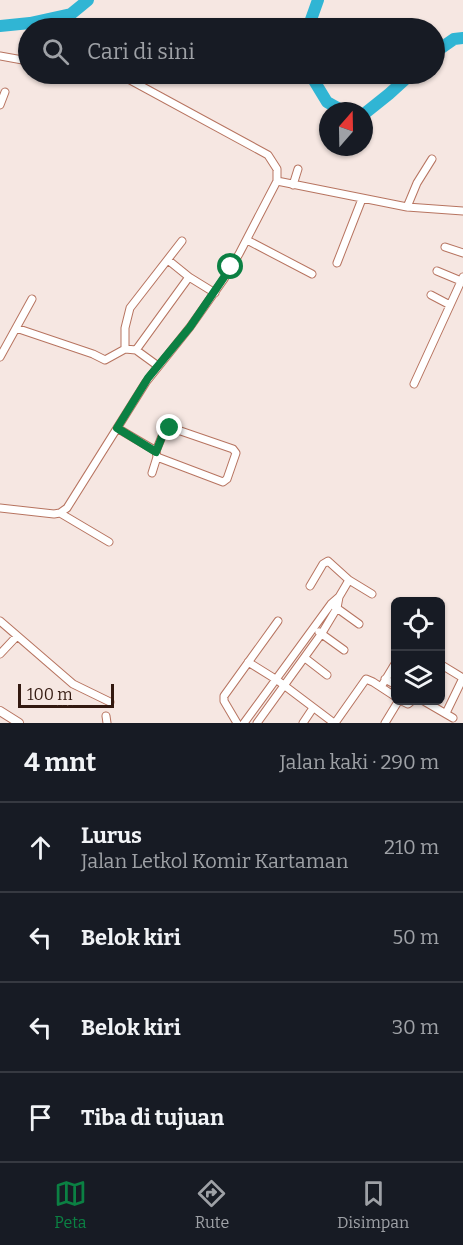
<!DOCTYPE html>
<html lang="id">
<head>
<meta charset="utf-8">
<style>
	body { margin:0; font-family:Bitter,serif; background:#20242c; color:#f1f3f6 }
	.controls { position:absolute; right:18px; bottom:18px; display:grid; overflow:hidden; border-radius:9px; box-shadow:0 2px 4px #0004 }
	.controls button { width:54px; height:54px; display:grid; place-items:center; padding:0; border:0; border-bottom:2px solid #363941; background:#171b24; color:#f1f3f6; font:30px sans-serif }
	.compass { position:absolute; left:319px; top:102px; width:54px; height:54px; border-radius:50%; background:#171b24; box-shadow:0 2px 4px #0004; rotate:20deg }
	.scale { position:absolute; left:18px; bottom:15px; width:96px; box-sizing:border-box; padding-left:6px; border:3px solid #331910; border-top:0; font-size:16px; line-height:21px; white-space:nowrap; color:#331910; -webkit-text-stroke:4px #f6e7e2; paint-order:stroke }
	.stop { position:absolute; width:18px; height:18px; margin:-14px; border:4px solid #0b8043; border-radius:50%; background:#fff }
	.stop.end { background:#0b8043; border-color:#fff; box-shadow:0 2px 6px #0008 }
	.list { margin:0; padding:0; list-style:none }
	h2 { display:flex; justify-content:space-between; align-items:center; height:78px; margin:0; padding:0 24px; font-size:26px }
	h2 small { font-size:20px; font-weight:400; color:#9ea1a6 }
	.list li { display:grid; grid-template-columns:39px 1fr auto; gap:18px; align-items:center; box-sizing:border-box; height:90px; padding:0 24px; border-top:2px solid #363941 }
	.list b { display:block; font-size:22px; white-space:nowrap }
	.list p { margin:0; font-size:20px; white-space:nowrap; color:#9ea1a6 }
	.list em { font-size:20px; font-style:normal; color:#9ea1a6 }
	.icon { flex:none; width:33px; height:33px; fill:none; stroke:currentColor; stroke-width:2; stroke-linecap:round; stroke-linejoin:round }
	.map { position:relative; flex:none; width:463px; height:723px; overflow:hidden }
	.search { position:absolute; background:#171b24; box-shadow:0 2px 4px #0004; left:18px; right:18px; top:18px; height:66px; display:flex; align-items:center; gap:15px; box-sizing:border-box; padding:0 21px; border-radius:33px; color:#9ea1a6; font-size:22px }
	.sheet { height:438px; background:#171b24 }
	nav { display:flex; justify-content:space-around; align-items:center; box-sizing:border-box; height:84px; border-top:2px solid #363941; background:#171b24; font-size:16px; color:#9ea1a6 }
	nav a { display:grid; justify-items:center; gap:3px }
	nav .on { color:#0b8043 }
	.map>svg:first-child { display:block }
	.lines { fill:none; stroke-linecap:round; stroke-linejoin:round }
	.river { stroke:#30b5d4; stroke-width:12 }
	.minor-casing { stroke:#b77460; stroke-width:9 }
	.tertiary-casing { stroke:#b77460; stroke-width:10 }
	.minor { stroke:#fff; stroke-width:7 }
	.tertiary { stroke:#fff; stroke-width:8 }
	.route { stroke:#0b8043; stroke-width:8 }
</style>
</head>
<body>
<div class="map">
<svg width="463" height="723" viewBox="0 0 463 723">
	<rect width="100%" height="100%" fill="#f6e7e2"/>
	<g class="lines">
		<path class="river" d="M0,26L30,23L71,14L88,0
			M308,28L318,0
			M434,53L454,39L463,38
			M310,74L327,102L343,111
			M364,114L389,94L411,74"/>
		<defs>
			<path id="minor" d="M0,56L28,61
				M0,105L5,92
				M277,181L407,207L463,211
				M293,185L298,169
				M407,207L417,183L432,159
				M247,240L312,274
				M445,247L463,253
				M168,260L189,277L215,293
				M337,263L362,199
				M437,271L461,281
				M431,295L450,305
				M16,328L93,354L105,360L125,349L136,350L158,366
				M125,349V328L130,308L182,241
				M136,350L189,277
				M0,357L32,299
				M414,384L463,277
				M117,428L156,451L157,457L152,473
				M156,451L165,429L169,427L233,449L236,453L227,479L223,482L157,457
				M0,508L54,514L60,513L67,508L146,382L190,327L224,279L239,254L277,181V169L268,155L119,74
				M60,513L109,542
				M349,580L372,594
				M334,606L359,624
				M0,621L73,684L110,702
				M319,632L344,650
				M0,654L17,636
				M305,658L327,675
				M248,662L277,680L334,723
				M440,664L463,678L446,713
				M385,679L396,685
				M381,687L396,662
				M400,700L408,704L413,700
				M422,700L453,718
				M106,716L107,723
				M237,723L224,701V696L278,621
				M244,723L331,604L339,597L349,580L328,561L323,564L310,586
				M257,723L322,633L337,608L339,597
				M303,723L313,708
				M335,723L366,679L373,682L396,697
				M385,723L399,700"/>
			<path id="tertiary" d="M0,711L19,723"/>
		</defs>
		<use href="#minor" class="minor-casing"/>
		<use href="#tertiary" class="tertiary-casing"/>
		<use href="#minor" class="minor"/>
		<use href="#tertiary" class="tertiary"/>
	</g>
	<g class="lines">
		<path class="route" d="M170,428L165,429L156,452L117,428L148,378L190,327L231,267"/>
	</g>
</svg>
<div class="controls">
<button><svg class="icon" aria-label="locate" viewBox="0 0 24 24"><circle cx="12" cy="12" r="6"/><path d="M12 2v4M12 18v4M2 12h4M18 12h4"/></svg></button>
<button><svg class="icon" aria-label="layers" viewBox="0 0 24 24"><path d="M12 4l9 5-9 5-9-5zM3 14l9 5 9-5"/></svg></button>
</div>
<svg class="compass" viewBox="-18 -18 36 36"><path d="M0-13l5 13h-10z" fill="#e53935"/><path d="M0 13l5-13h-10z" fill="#9ea1a6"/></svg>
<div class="scale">100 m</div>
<div class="stop" style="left:231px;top:267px"></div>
<div class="stop end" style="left:170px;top:428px"></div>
<div class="search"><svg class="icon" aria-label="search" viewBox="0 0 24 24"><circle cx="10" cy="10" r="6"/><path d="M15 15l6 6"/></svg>Cari di sini</div>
</div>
<section class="sheet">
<h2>4 mnt<small>Jalan kaki · 290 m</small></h2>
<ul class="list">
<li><svg class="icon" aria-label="ahead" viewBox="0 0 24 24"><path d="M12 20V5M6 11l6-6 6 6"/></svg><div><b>Lurus</b><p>Jalan Letkol Komir Kartaman</p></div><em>210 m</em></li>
<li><svg class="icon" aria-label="left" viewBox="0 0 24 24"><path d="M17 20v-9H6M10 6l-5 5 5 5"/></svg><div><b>Belok kiri</b></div><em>50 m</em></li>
<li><svg class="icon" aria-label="left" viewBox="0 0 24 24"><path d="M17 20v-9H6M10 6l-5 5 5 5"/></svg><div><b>Belok kiri</b></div><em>30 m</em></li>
<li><svg class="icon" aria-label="arrive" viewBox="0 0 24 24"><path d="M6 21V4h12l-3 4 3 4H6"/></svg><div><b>Tiba di tujuan</b></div></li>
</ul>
</section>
<nav>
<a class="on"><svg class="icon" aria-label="map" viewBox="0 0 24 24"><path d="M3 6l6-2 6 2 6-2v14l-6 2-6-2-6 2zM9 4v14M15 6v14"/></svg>Peta</a>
<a><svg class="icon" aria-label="directions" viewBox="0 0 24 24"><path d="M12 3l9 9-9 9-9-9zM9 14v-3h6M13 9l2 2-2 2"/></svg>Rute</a>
<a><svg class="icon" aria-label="saved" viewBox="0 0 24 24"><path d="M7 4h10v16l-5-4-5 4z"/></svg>Disimpan</a>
</nav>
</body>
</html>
